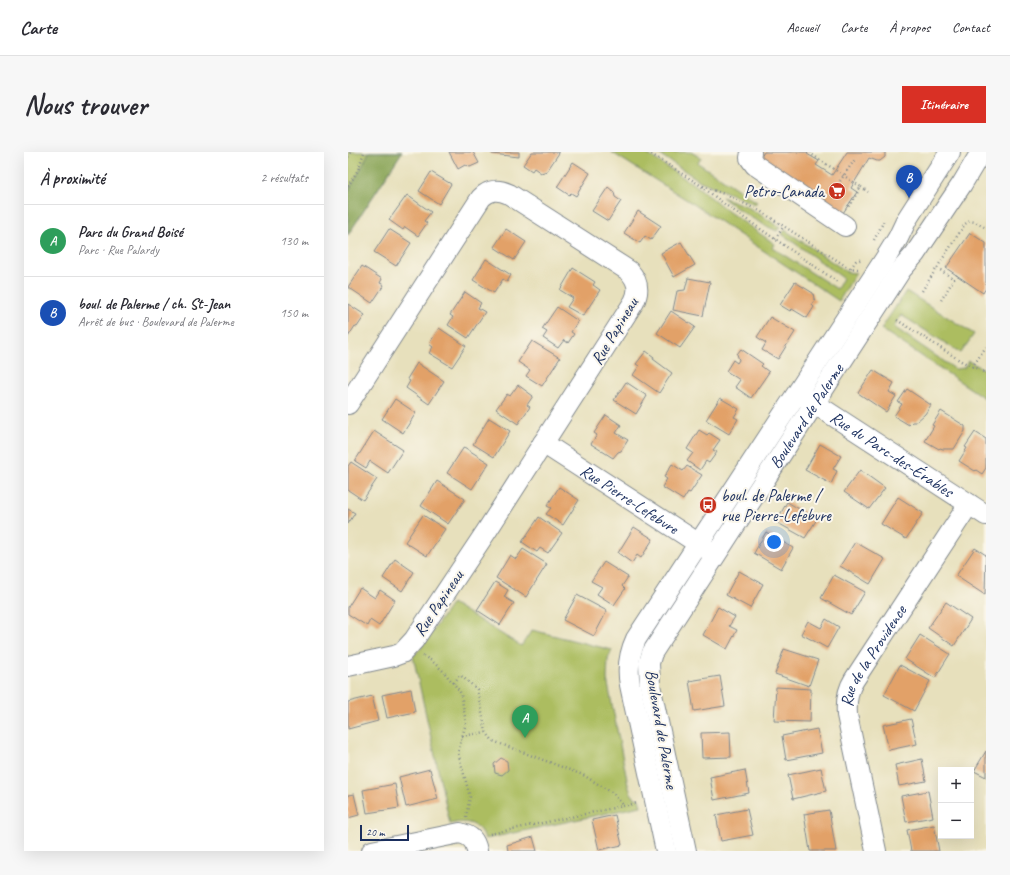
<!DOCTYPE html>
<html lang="fr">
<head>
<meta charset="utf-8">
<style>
	body { margin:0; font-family:Caveat,sans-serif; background:#f7f7f7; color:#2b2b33 }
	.controls { position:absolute; right:12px; bottom:12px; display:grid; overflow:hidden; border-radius:0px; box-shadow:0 4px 16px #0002 }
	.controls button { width:36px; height:36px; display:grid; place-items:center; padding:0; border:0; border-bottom:1px solid #e1e1e2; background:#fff; color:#2b2b33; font:20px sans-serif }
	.scale { position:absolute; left:12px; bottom:10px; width:49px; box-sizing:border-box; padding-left:4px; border:2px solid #1b2f5e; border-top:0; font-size:11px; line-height:14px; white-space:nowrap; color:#1b2f5e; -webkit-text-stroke:3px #fbf7ec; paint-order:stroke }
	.you { position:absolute; left:426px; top:390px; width:14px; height:14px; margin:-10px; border:3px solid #fff; border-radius:50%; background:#1a73e8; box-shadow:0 0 0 6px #1a73e833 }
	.badge { display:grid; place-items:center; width:26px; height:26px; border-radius:50%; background:#d93025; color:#fff; font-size:13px; font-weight:700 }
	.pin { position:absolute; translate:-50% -33px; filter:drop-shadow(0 1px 2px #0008) }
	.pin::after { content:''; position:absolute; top:21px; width:14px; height:12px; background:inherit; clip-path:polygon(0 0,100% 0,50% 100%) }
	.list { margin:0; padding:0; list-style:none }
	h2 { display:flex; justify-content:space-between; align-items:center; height:52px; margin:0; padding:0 16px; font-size:17px }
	h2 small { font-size:13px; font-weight:400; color:#7c7c81 }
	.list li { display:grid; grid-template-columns:26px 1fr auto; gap:12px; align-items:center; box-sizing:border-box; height:72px; padding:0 16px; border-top:1px solid #e1e1e2 }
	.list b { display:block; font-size:15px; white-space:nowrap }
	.list p { margin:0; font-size:13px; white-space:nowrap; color:#7c7c81 }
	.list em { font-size:13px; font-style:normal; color:#7c7c81 }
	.map { position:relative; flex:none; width:638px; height:699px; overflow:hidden; border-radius:0px }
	header { display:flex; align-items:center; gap:24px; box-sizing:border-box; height:56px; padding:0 20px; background:#fff; border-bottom:1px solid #e1e1e2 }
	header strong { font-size:19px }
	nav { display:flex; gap:22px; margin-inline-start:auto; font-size:14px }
	.intro { display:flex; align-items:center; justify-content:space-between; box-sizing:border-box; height:96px; padding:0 24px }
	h1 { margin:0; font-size:28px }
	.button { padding:10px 18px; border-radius:0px; background:#d93025; color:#fff; font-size:14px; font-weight:700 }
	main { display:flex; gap:24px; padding:0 24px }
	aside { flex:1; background:#fff; border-radius:0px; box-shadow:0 4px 16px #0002 }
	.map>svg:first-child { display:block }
	.green { fill:#acbd60; stroke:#64765f }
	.forest { fill:#89a456; stroke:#526a5a }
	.building { fill:#e2a167 }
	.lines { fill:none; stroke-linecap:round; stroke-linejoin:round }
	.minor-casing { stroke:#81888d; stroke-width:22 }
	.path { stroke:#81888d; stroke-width:2.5; stroke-dasharray:1 3; stroke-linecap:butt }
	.minor { stroke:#fff; stroke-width:20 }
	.labels { text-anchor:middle; stroke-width:4; stroke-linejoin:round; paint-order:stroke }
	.poi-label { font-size:17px; fill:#1b2f5e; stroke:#fbf7ec; text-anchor:end }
	.street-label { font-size:17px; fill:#1b2f5e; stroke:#fbf7ec }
</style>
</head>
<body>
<header>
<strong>Carte</strong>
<nav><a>Accueil</a><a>Carte</a><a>À propos</a><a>Contact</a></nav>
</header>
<div class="intro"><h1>Nous trouver</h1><a class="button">Itinéraire</a></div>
<main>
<aside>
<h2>À proximité<small>2 résultats</small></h2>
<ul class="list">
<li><span class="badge" style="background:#2e9e5b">A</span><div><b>Parc du Grand Boisé</b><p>Parc · Rue Palardy</p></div><em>130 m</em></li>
<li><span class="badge" style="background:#1a4fb4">B</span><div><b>boul. de Palerme / ch. St-Jean</b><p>Arrêt de bus · Boulevard de Palerme</p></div><em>150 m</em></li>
</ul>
</aside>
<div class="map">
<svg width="638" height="699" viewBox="0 0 638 699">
	<rect width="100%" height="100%" fill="#fbf7ec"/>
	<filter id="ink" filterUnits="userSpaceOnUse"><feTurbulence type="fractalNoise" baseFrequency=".025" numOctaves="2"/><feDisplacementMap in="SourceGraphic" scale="8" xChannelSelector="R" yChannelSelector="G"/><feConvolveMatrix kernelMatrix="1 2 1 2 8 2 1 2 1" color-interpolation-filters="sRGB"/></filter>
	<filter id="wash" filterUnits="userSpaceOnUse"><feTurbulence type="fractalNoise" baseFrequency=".012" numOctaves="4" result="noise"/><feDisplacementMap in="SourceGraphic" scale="16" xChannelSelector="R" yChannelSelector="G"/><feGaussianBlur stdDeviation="0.9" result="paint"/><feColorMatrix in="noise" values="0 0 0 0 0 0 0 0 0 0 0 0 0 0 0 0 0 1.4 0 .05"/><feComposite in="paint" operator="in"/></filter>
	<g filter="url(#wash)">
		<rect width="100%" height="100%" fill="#e7e0bc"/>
		<path class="green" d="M0,0H54L0,83Z
			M263,0H296L350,35L381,60L427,92L425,96L489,137L495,126L434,82L437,78L499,120L508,121L491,149L347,53Z
			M308,0H343L353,6L350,11L409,50L407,52L352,29Z
			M374,45L398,54L432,75L429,79C409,70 391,59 374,45Z
			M558,139L626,182L613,201L553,163L546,175L607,217L616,216L620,209L638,218V247L533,177Z
			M104,451L173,494L184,478L264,498L260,507L259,527L280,633C282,639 284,646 291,647L293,654L137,687C130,670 119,668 102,672L65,504L73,496Z"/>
		<path class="forest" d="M21,0H54L0,83V40L14,15Z"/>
		<g id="blocks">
			<path class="building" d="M101,0H125L131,11L122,15L117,13L110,17Z
				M142,0H171V5L144,2Z
				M184,0H209L211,1L199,19L193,21L186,16L184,19L175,13Z
				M416,0H461L459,2L471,9L468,13L484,23L499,0H537V5L532,9H529L521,6L503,36L509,40L493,64L410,10Z
				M225,10L242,21L228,44L223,41L221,43L209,35Z
				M83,20L103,32L91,52L71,39Z
				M260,35L266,40L267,45L273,49L260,69L244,59Z
				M59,43L83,60L76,69L79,71L70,84L57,75L55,78L41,68Z
				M290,59L313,74L303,88L297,84L292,91L276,81Z
				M41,77L63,91L48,114L26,100Z
				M158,77L178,90L166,108L146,95Z
				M622,81L638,91V136L635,141L598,116Z
				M333,90L347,113L326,125L313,101Z
				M138,107L163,123L159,130L155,127L146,141L125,128Z
				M14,114L34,127L32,131L36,133L24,151L0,135Z
				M225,116L247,130L245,133L252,138L235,164L219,155L225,146L212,138Z
				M340,126L362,130L355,164L325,158L329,139L337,138Z
				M447,130L465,141L466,147L468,148L464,153L466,155L459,166L444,157L442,159L432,153Z
				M117,140L133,151L130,156L137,160L120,186L100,173L105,165L102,163Z
				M0,152L17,163L9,175L7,174L0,185Z
				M209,155L230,169L223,180L226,182L220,191L216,188L210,196L195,186L199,180L194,177Z
				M323,159L347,175L332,196L309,181Z
				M422,165L447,180L430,207L414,198L418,191L409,185Z
				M91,176L118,194L104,215L81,201L85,195L81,192Z
				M184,189L212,206L194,234L178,224L182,218L170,210Z
				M393,197L415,212L413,214L421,220L403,246L387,235L392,228L378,219L385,208L389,211L391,208L389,202Z
				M298,199L306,205L305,207L324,221L311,241L285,223L291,214L288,212Z
				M69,211L96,229L81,252L58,236L62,229L59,227Z
				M525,218L546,231L541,240L548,244L538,260L510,241Z
				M278,230L299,244L288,262L266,248Z
				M170,233L185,244L179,253L182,255L170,272L148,257L159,242L162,244Z
				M559,237L583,253L577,262L568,270H564L561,273L546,264L554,252L550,250Z
				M372,246L391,257L386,265L390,267L381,282L358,268Z
				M47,247L68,261L55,281L34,267Z
				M593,259L617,274V279L606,297H595L592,296L591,297L577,289L586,274L584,273Z
				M258,263L273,273L268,281L280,288L273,299L270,300L265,306L243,292L249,283L246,281Z
				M141,266L162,279L146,305L125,292Z
				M351,278L359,283L361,281L372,288L365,298L369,300L361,311L358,309L352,318L339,309L345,301L339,297Z
				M26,279L55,298L40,321L22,309L18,316L7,309Z
				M627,280L638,287V316L634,322L628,318L627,319L611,309L619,296L617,295Z
				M472,292L493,304L485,317L489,319L483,332L457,318Z
				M116,295L141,311L124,337L99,321Z
				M3,310L29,327L15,348L0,338V314Z
				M324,312L335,319L339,314L354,323L342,341L340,340L335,348L314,335L319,327L316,325Z
				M512,318L537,336L521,357L496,340Z
				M89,329L117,347L100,372L73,354Z
				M211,335L231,348L215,373L198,362L203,356L199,354Z
				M550,345L575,361L558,387L533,372Z
				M439,350L469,367L457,386L428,370Z
				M0,357L7,361L0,372Z
				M75,363L97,377L79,404L57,390Z
				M191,365L214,381L200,401L192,396L189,400L174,390Z
				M286,375L305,387L293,406L289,403L284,411L270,401Z
				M418,380L445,396L433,417L406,401Z
				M507,390L537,407L522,432L492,414Z
				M627,396L638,403L637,443L608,424Z
				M175,397L199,412L178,445L148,426L162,403L168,407Z
				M47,407L66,420L54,439L35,426Z
				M256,410L280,425L274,434L277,437L266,453L249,442L254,435L243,429Z
				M391,419L415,432L402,456L378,443Z
				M486,423L517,440L503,463L473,446Z
				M147,430L160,438L156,445L166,451L152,473L129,458Z
				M12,436L27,446L32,438L47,448L31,474L22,468L19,474L0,462V455Z
				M229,443L259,459L246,484L215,468Z
				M598,450L623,467L606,494L580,476Z
				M370,455L387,465L381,474L389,478L379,497L355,483Z
				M478,467L491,475L479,496L453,482L460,469L473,476Z
				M572,483L602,502L587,526L557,507Z
				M436,497L470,508L461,534L427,522Z
				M552,513L582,529L566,559L536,543Z
				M372,524L377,554L346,559L341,529Z
				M428,535L463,537L462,570L426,569Z
				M63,537L67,560L39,566L34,543Z
				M24,544L30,569L0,577V550Z
				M563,567L569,592L541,598L535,573Z
				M469,577L474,601L438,608L434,584Z
				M382,580L383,605L354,606L353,581Z
				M638,599V625L626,619Z
				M153,606L159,609L160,618L154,623L147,621L146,612Z
				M574,607L578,629L551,634L547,613Z
				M473,616L478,639L445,647L440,623Z
				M82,617L90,647L58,655L51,625Z
				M397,618L401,641L366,648L362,625Z
				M47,632L51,656L19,661L15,638Z
				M580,639L585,665L558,670L553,644Z
				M6,642L11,663L0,666V643Z
				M399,657L405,683L373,689L368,663Z
				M481,658L488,699H462L456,662Z
				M267,663L274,693L251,698L244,668Z
				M586,673L591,699H563L559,678Z
				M185,685L189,699H160L159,693Z"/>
		</g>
	</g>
	<g filter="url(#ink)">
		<use href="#blocks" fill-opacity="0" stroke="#81888d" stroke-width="1"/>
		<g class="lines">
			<defs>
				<g id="minor">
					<path d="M403,0L402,6L407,13L497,74"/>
					<path id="s1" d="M455,244L638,363"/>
					<path d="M0,252L133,46C142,37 150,37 161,42L281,119C290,129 292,138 286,150L138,380L66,488L54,501L46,504L0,514"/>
					<path id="s2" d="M195,291L362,399"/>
					<path d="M24,699L112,681C123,684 127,688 129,699"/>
					<path d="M318,699L282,533C279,517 281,502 288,487L537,107L550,86L559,67L602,0"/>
					<path id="s3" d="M338,699L302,533L301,511L304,501L553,118L567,102L614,32L633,0"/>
					<path id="s4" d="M528,699L499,563C498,550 499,539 506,528L621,352"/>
				</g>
			</defs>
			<use href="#minor" class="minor-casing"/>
			<path class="path" d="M300,0L352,33L379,54L491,131
				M463,0V2L513,35L500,55
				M0,5L3,0
				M492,29L508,6
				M0,34L10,18L16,0
				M355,34L376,42L412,59L501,116L510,117
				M513,35L520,40
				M427,87L436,74
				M526,88L536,69
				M503,116L508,109L515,107
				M589,116L606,127L592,150
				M606,127L609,123
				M574,139L617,72L622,69L627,70L638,76
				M549,168L613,209L638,221
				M624,215L638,195
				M75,504L84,509L95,519L111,538L113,542L118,571L110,600L122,645L118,665
				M106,531L112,523L129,537L138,580L145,589L235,623L265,641L276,654
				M114,584L138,580
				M142,682L289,651"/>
			<use href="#minor" class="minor"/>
		</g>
	</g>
	<defs>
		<symbol id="supermarket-disc" viewBox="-11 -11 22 22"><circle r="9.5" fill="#c8321e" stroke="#fbf7ec"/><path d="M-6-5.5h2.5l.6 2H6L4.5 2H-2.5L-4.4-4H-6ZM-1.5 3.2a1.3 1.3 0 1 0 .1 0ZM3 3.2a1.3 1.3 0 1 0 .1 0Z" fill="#fff"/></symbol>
		<symbol id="bus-disc" viewBox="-11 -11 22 22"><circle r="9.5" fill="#c8321e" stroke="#fbf7ec"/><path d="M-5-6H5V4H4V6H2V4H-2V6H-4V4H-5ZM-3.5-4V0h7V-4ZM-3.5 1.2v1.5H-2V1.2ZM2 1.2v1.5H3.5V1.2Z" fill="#fff"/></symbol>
	</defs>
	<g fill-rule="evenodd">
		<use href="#supermarket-disc" x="479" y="29" width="20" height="20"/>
		<use href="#bus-disc" x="350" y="343" width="20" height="20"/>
	</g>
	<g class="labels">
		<g class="poi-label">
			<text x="476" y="45">Petro-Canada</text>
			<text x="373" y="349" text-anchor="start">boul. de Palerme /<tspan x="373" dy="20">rue Pierre-Lefebvre</tspan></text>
		</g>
		<g class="street-label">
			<text transform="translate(266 179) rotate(-59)" y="6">Rue Papineau</text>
			<text dy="6" stroke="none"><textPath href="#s3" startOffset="485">Boulevard de Palerme</textPath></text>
			<text dy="6" stroke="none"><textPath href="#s1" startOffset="106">Rue du Parc-des-Érables</textPath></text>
			<text dy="6" stroke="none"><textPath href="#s2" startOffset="103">Rue Pierre-Lefebvre</textPath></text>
			<text transform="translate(90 451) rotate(-56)" y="6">Rue Papineau</text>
			<text dy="6" stroke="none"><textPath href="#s4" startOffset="205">Rue de la Providence</textPath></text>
			<text transform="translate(314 577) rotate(80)" y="6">Boulevard de Palerme</text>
		</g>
	</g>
</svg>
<div class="controls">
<button>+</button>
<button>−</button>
</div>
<div class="scale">20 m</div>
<div class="you"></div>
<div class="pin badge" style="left:177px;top:586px;background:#2e9e5b">A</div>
<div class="pin badge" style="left:561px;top:46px;background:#1a4fb4">B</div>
</div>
</main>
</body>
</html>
